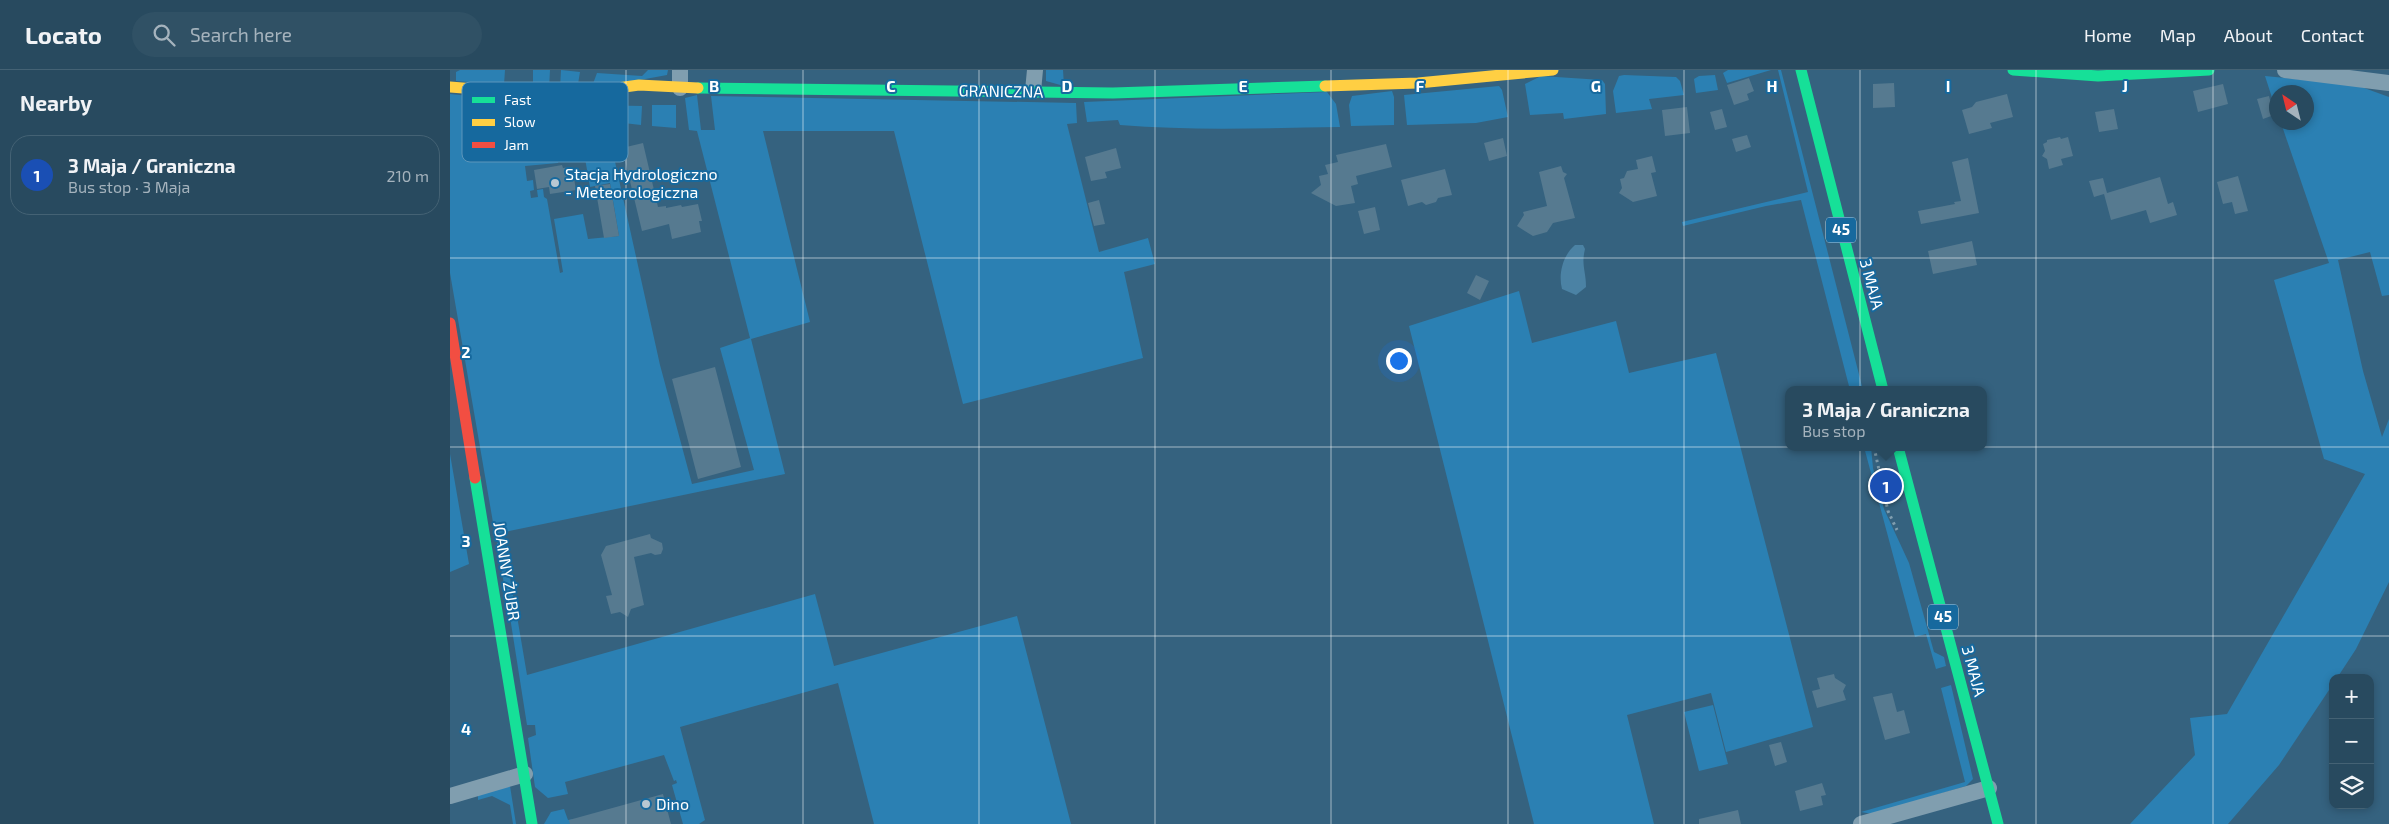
<!DOCTYPE html>
<html lang="en">
<head>
<meta charset="utf-8">
<style>
	body { margin:0; font-family:"Exo 2",sans-serif; background:#305165; color:#f1f3f6 }
	.controls { position:absolute; right:15px; bottom:15px; display:grid; overflow:hidden; border-radius:10px; box-shadow:0 2px 8px #0003 }
	.controls button { width:45px; height:45px; display:grid; place-items:center; padding:0; border:0; border-bottom:1px solid #446274; background:#284a5f; color:#f1f3f6; font:25px sans-serif }
	.compass { position:absolute; left:1819px; top:15px; width:45px; height:45px; border-radius:50%; background:#284a5f; box-shadow:0 2px 8px #0003; rotate:325deg }
	.you { position:absolute; left:948px; top:290px; width:18px; height:18px; margin:-12px; border:4px solid #fff; border-radius:50%; background:#1a73e8; box-shadow:0 0 0 8px #1a73e833 }
	.badge { display:grid; place-items:center; width:32px; height:32px; border-radius:50%; background:#b8c8d2; color:#fff; font-size:16px; font-weight:700 }
	.pin { position:absolute; translate:-50% -50%; border:2px solid #fff; box-shadow:0 1px 5px #0006 }
	.popup { position:absolute; left:1335px; top:316px; width:202px; height:65px; box-sizing:border-box; display:grid; place-content:center; border-radius:10px; background:#284a5f; filter:drop-shadow(0 1px 4px #0005); font-size:16px; white-space:nowrap; color:#a5b3bd }
	.popup b { font-size:19px; color:#f1f3f6 }
	.popup::after { content:''; position:absolute; left:50%; top:100%; margin-left:-10px; border:10px solid transparent; border-top-color:#284a5f }
	.list { margin:0; padding:0; list-style:none }
	h2 { display:flex; justify-content:space-between; align-items:center; height:65px; margin:0; padding:0 20px; font-size:21px }
	h2 small { font-size:16px; font-weight:400; color:#a5b3bd }
	.list li { display:grid; grid-template-columns:32px 1fr auto; gap:15px; align-items:center; box-sizing:border-box; height:80px; margin:0 10px 10px; padding:0 10px; border:1px solid #446274; border-radius:20px }
	.list b { display:block; font-size:19px; white-space:nowrap }
	.list p { margin:0; font-size:16px; white-space:nowrap; color:#a5b3bd }
	.list em { font-size:16px; font-style:normal; color:#a5b3bd }
	.icon { flex:none; width:28px; height:28px; fill:none; stroke:currentColor; stroke-width:2; stroke-linecap:round; stroke-linejoin:round }
	.map { position:relative; flex:none; width:1939px; height:754px; overflow:hidden }
	header { display:flex; align-items:center; gap:30px; box-sizing:border-box; height:70px; padding:0 25px; background:#284a5f; border-bottom:1px solid #446274 }
	header strong { font-size:24px }
	nav { display:flex; gap:28px; margin-inline-start:auto; font-size:18px }
	.search { width:350px; height:45px; background:#305165; display:flex; align-items:center; gap:12px; box-sizing:border-box; padding:0 18px; border-radius:28px; color:#a5b3bd; font-size:19px }
	main { display:flex }
	aside { flex:1; background:#284a5f }
	.map>svg:first-child { display:block }
	.green { fill:#2b80b3 }
	.water { fill:#4b82a4 }
	.building { fill:#567a90 }
	.lines { fill:none; stroke-linecap:round; stroke-linejoin:round }
	.path { stroke:#809eaf; stroke-width:3; stroke-dasharray:2.5 4; stroke-linecap:butt }
	.street { stroke:#809eaf; stroke-width:16 }
	.fast { stroke:#16e098; stroke-width:11 }
	.slow { stroke:#ffcf43; stroke-width:11 }
	.jam { stroke:#f24e42; stroke-width:11 }
	.grid { fill:none; stroke:#fff; stroke-width:1; stroke-opacity:0.55 }
	.poi-dot { fill:#b8c8d2; stroke:#16699e; stroke-width:2 }
	.labels { text-anchor:middle; stroke-width:4; stroke-linejoin:round; paint-order:stroke }
	.shield { fill:#16699e; stroke:#b9d2e2; stroke-width:1 }
	.shield-label { font-size:15px; font-weight:bold; fill:#fff }
	.street-label { font-size:16px; fill:#fff; stroke:#16699e }
	.poi-label { font-size:16px; fill:#fff; stroke:#16699e; text-anchor:start }
	.key { fill:#16699e; stroke:#5c96bb; stroke-width:1 }
	.key-label { font-size:14px; fill:#fff }
	.grid-label { font-size:16px; text-anchor:middle; font-weight:bold; fill:#fff; stroke:#16699e; stroke-width:4; stroke-linejoin:round; paint-order:stroke }
</style>
</head>
<body>
<header>
<strong>Locato</strong>
<div class="search"><svg class="icon" aria-label="search" viewBox="0 0 24 24"><circle cx="10" cy="10" r="6"/><path d="M15 15l6 6"/></svg>Search here</div>
<nav><a>Home</a><a>Map</a><a>About</a><a>Contact</a></nav>
</header>
<main>
<aside>
<h2>Nearby<small></small></h2>
<ul class="list">
<li><span class="badge" style="background:#1a4fb4">1</span><div><b>3 Maja / Graniczna</b><p>Bus stop · 3 Maja</p></div><em>210 m</em></li>
</ul>
</aside>
<div class="map">
<svg width="1939" height="754" viewBox="0 0 1939 754">
	<rect width="100%" height="100%" fill="#35627f"/>
	<path class="green" d="M10,0H55L54,15L6,11V2Z
		M83,0H100L99,19L83,18Z
		M111,0L130,2L127,20L110,19Z
		M198,0H218L217,5L141,19L147,3L192,6Z
		M596,0H613L614,16L596,11Z
		M1278,0H1321L1277,13L1273,3Z
		M1328,0H1331L1413,320H1400L1351,130L1316,136L1233,156L1232,152L1358,122Z
		M1174,5L1226,7L1230,11L1234,25L1199,29L1202,39L1166,43L1163,21L1169,6Z
		M1265,5L1268,20L1246,23L1244,9L1249,6Z
		M1091,6L1152,10L1155,14L1156,44L1114,49L1113,43L1080,45L1075,14Z
		M1815,6L1906,15L1939,27V225L1932,226L1920,182L1888,190L1913,301L1932,367L1939,349V512L1906,579L1887,608H1883V614L1829,695L1778,754H1680L1745,685L1740,648L1777,644L1915,404L1874,389L1824,210L1879,193L1831,53L1856,52V22H1826V40Z
		M1049,16L1052,20L1058,47L1026,53L957,55L954,25Z
		M942,21L944,27V55L901,56L899,35L902,26Z
		M877,22L886,34L890,57C816,58 743,61 670,55L668,50L637,52L634,32Z
		M0,24L114,36L120,45L117,48L119,65L108,93L75,96L77,111L83,110L84,120L80,121L81,128L88,127L87,120L93,119L94,127L97,129L110,203L113,202L104,149L133,144L138,169L169,166L160,113L140,117L129,54L131,43L142,35L192,36L191,55L156,51L210,295L242,414L304,400L270,278L300,268L247,61L239,60L235,28L247,25L251,60H265L261,26L626,33L627,53L617,54L649,182L698,168L705,194L674,202L693,288L513,334L444,61H313L360,252L301,269L335,404L45,464L0,203Z
		M202,35H226V58L202,56Z
		M1069,221L1082,273L1166,251L1179,303L1266,283L1363,657L1287,679L1276,682L1261,623L1177,645L1204,754H1084L959,256Z
		M1414,377H1421L1423,398L1434,439L1459,493L1484,582L1494,587L1496,596L1486,599L1476,564L1465,567Z
		M0,384L19,494L0,502Z
		M54,471L65,538H58L47,473Z
		M365,524L384,596L567,546L621,754H424L388,613L230,657L255,750L249,754H233L222,715L227,713L226,710L224,711L214,685L115,712L118,724L98,728L85,717L78,668L86,665L85,655H77L60,547L67,546L77,605Z
		M1501,615L1523,709L1516,716L1423,744L1411,742L1515,712L1491,618Z
		M1263,635L1278,694L1249,701L1234,642Z
		M60,716L66,754H63L60,735L42,726L28,730V725Z
		M114,739L118,750L124,749L126,754H94L101,742Z"/>
	<path class="water" d="M1125,175H1133L1135,179C1131,195 1136,201 1136,217L1126,225L1112,219C1108,204 1113,185 1125,175Z"/>
	<path class="building" d="M1299,8L1304,21L1297,24L1299,30L1284,35L1277,15Z
		M1444,13L1445,37L1423,38V14Z
		M1773,14L1778,34L1748,42L1743,21Z
		M1557,24L1563,47L1540,53L1542,58L1519,64L1512,40L1522,37L1526,32Z
		M1819,26L1824,45L1813,49L1807,29Z
		M1237,37L1240,63L1215,66L1212,40Z
		M1272,39L1277,57L1265,60L1260,42Z
		M1664,39L1668,59L1649,62L1645,42Z
		M1297,65L1301,77L1286,82L1282,69Z
		M1610,67L1611,69L1618,67L1623,86L1611,89L1613,95L1599,99L1597,89L1592,86L1595,81L1593,74L1597,72V70Z
		M1053,68L1057,86L1039,91L1034,73Z
		M193,73L208,137L216,136V138L231,135L232,137L248,134L252,151H249L251,162L222,169L219,154L192,161L172,78Z
		M936,74L942,97L906,106L908,114L901,116L905,133L886,136L861,123L871,115L869,106L878,104L875,95L888,92L886,85Z
		M666,78L671,98L655,102L657,108L641,111L635,87Z
		M1202,86L1206,102L1201,103L1207,126L1183,132L1169,123L1172,118L1170,109L1174,108L1177,101L1188,99L1186,90Z
		M1518,88L1529,143L1471,154L1468,141L1505,134L1504,132L1511,131L1502,92Z
		M112,95L113,98L122,97L126,120L100,124L99,117L87,119L84,100Z
		M1111,96L1113,102L1117,104L1114,108L1125,148L1103,153L1097,162L1083,166L1067,156L1074,145L1073,142L1097,136L1089,102Z
		M995,99L1002,125L988,128L986,132L976,135L972,132L958,136L951,110Z
		M1788,106L1798,141L1785,144L1782,132L1773,134L1767,112Z
		M1710,107L1718,134L1723,132L1727,145L1700,153L1696,140L1661,150L1654,124L1644,127L1639,111L1653,108L1657,123Z
		M160,114L169,166L154,168L145,116Z
		M649,130L655,154L644,156L638,133Z
		M925,137L930,160L914,164L908,141Z
		M1522,171L1527,195L1483,204L1478,181Z
		M1026,205L1039,211L1030,230L1017,223Z
		M265,297L291,397L248,409L222,309Z
		M200,464L201,468L212,473L213,479L211,484L205,485L201,483L184,487L194,535L181,539L178,547L170,542L161,544L156,526L162,525L151,485L156,476Z
		M1384,604L1385,608L1396,615L1393,621L1396,630L1367,638L1362,621L1370,619L1367,608Z
		M1442,623L1447,642L1454,640L1460,663L1435,670L1423,627Z
		M1331,672L1337,692L1325,696L1319,675Z
		M1372,713L1376,725L1371,726L1373,735L1350,741L1345,721Z
		M213,724L221,754H120L119,750Z
		M1288,740L1291,754H1249V749Z"/>
	<g class="lines">
		<path class="path" d="M1424,377L1438,441L1447,460"/>
		<path class="street" d="M1835,0L1939,13
			M230,18V0
			M583,21L585,0
			M0,726L75,704
			M1411,754L1539,718"/>
		<path class="fast" d="M1351,0L1433,320
			M1563,0L1648,6L1759,0
			M248,18L663,23L875,16
			M1448,377L1548,754
			M25,408L82,754"/>
		<path class="slow" d="M875,16L968,13L1103,0
			M0,17L138,28L160,19L189,15L248,18"/>
		<path class="jam" d="M0,253L25,408"/>
	</g>
	<path class="grid" d="M176,0V754M353,0V754M529,0V754M705,0V754M881,0V754M1058,0V754M1234,0V754M1410,0V754M1586,0V754M1763,0V754M0,188H1939M0,377H1939M0,566H1939"/>
	<g class="poi-dot">
		<circle cx="105" cy="113" r="5"/>
		<circle cx="196" cy="734" r="5"/>
	</g>
	<g class="labels">
		<g class="shield">
			<rect x="1376" y="147.5" width="30" height="25" rx="4"/>
			<rect x="1478" y="534.5" width="30" height="25" rx="4"/>
		</g>
		<g class="shield-label">
			<text x="1391" y="165">45</text>
			<text x="1493" y="552">45</text>
		</g>
		<g class="street-label">
			<text transform="translate(551 21) rotate(1)" y="6">GRANICZNA</text>
			<text transform="translate(1422 214) rotate(75)" y="6">3 MAJA</text>
			<text transform="translate(57 501) rotate(81)" y="6">JOANNY ŻUBR</text>
			<text transform="translate(1524 601) rotate(75)" y="6">3 MAJA</text>
		</g>
		<g class="poi-label">
			<text x="115" y="110">Stacja Hydrologiczno<tspan x="115" dy="18">- Meteorologiczna</tspan></text>
			<text x="206" y="740">Dino</text>
		</g>
	</g>
	<rect x="12" y="12" width="166" height="80" rx="8" class="key"/>
	<rect x="22" y="27" width="23" height="6" fill="#16e098"/>
	<rect x="22" y="49" width="23" height="7" fill="#ffcf43"/>
	<rect x="22" y="72" width="23" height="6" fill="#f24e42"/>
	<g class="key-label">
		<text x="54" y="35">Fast</text>
		<text x="54" y="57">Slow</text>
		<text x="54" y="80">Jam</text>
	</g>
	<g class="grid-label">
		<text x="264" y="22">B</text>
		<text x="441" y="22">C</text>
		<text x="617" y="22">D</text>
		<text x="793" y="22">E</text>
		<text x="970" y="22">F</text>
		<text x="1146" y="22">G</text>
		<text x="1322" y="22">H</text>
		<text x="1498" y="22">I</text>
		<text x="1675" y="22">J</text>
		<text x="16" y="288">2</text>
		<text x="16" y="477">3</text>
		<text x="16" y="665">4</text>
	</g>
</svg>
<div class="controls">
<button>+</button>
<button>−</button>
<button><svg class="icon" aria-label="layers" viewBox="0 0 24 24"><path d="M12 4l9 5-9 5-9-5zM3 14l9 5 9-5"/></svg></button>
</div>
<svg class="compass" viewBox="-18 -18 36 36"><path d="M0-13l5 13h-10z" fill="#e53935"/><path d="M0 13l5-13h-10z" fill="#a5b3bd"/></svg>
<div class="you"></div>
<div class="pin badge" style="left:1436px;top:416px;background:#1a4fb4">1</div>
<div class="popup"><b>3 Maja / Graniczna</b>Bus stop</div>
</div>
</main>
</body>
</html>
